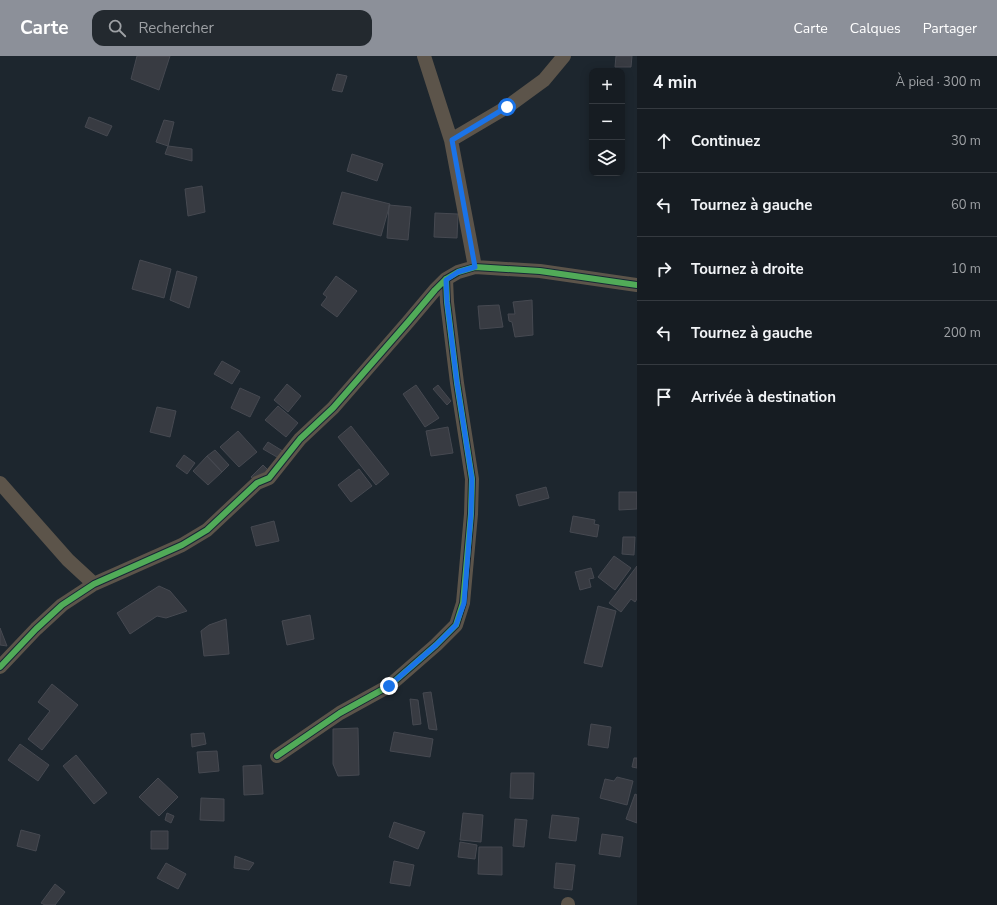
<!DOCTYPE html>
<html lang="fr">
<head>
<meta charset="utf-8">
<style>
	body { margin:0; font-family:"Nunito Sans",sans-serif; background:#23292f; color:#f1f3f6 }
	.controls { position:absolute; right:12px; top:12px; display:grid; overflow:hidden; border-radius:8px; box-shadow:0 2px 10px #0003 }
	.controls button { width:36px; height:36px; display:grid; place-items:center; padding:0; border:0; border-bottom:1px solid #353a40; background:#161c22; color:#f1f3f6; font:20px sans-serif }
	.stop { position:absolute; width:12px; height:12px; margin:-9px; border:3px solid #1a73e8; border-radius:50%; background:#fff }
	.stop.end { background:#1a73e8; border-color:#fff; box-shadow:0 1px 4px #0008 }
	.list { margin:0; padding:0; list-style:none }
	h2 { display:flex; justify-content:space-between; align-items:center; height:52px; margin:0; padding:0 16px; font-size:17px }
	h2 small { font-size:13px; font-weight:400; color:#9ea1a5 }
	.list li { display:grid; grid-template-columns:26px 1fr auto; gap:12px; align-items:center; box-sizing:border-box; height:64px; padding:0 16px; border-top:1px solid #353a40 }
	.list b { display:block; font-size:15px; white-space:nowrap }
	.list em { font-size:13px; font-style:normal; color:#9ea1a5 }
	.icon { flex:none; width:22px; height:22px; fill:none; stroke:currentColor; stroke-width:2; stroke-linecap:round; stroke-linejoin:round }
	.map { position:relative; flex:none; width:637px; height:849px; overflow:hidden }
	header { display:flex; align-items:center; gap:24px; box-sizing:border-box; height:56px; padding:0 20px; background:#8c9099; color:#fff }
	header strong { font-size:19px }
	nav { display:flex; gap:22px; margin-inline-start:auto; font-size:14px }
	.search { width:280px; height:36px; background:#23292f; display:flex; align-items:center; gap:10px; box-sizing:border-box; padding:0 14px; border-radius:12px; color:#9ea1a5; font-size:15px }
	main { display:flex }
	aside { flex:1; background:#161c22 }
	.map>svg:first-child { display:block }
	.building { fill:#383b42; stroke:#464951 }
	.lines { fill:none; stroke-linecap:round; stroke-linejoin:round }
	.minor { stroke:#5c544a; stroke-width:14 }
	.cycleway-casing { stroke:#162635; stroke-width:8 }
	.cycleway { stroke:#51ab58; stroke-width:6 }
	.route { stroke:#1a73e8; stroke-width:5 }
</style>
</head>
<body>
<header>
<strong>Carte</strong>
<div class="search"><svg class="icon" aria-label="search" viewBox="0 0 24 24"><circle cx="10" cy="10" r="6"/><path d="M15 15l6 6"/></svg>Rechercher</div>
<nav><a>Carte</a><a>Calques</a><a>Partager</a></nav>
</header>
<main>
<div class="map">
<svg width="637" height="849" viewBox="0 0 637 849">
	<rect width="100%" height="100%" fill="#1d262e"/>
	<path class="building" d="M137,0H170L159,34L131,23Z
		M616,0H632L631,11H615Z
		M337,18L347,20L342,36L332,34Z
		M89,61L112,70L107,80L85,71Z
		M164,64L174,66L168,90L156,86Z
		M168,90L192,93V105L165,98Z
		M352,98L383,108L377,125L347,115Z
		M202,130L205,156L188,160L185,133Z
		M342,136L390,148L381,180L333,168Z
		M389,149L411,151L408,184L387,182Z
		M435,157L458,158L457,182L434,181Z
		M140,204L171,213L164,242L132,233Z
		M177,215L197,221L189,252L170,244Z
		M336,220L357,235L337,261L321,249L327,241L323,238Z
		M532,244L533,279L515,281L512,266L509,265L508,258H515L513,246Z
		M499,249L503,271L480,273L478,250Z
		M222,305L240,315L232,328L214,318Z
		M287,328L301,340L288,356L274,344Z
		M416,329L439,362L425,371L403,338Z
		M438,329L451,345L447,349L433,333Z
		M240,332L260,341L250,361L231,352Z
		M278,350L298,367L286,381L265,364Z
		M157,351L176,355L170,381L150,376Z
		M351,370L389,418L376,429L338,381Z
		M448,371L453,397L431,400L426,375Z
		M238,375L257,396L239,411L220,391Z
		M268,386L286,397L282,404L263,393Z
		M215,394L229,409L222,416L207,400Z
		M184,399L195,407L187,418L176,410Z
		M207,400L222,416L208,429L193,415Z
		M263,409L269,415L257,427L251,421Z
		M359,413L372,430L351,446L338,429Z
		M546,431L549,442L519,450L516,439Z
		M619,436H637V453L619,454Z
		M573,460L595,464L594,468L599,469L597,481L570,476Z
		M274,465L279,485L256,490L251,471Z
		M623,481H635L634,499L622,498Z
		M614,500L631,512L615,534L598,521Z
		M637,510V543L635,546L631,543L621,556L609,547Z
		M591,512L594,522L589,523L591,531L580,534L575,516Z
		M159,530L170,535L187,555L166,562L157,560L130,578L117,557Z
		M598,550L616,555L602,611L584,607Z
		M310,559L314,583L287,589L282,565Z
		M226,563L229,598L204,600L201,575L209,569Z
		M0,572L7,590L0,589Z
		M52,628L78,649L42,694L28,683L50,655L38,646Z
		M431,636L437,674L429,673L423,637Z
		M410,643L418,644L421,668L413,669Z
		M591,668L611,671L608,692L588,689Z
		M358,672L359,719L338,720L333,708V673Z
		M394,676L433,683L430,701L390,695Z
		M204,677L206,688L192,691L191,678Z
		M20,688L49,709L38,725L8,704Z
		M217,695L219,715L199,717L197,696Z
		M76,699L107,737L94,748L63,710Z
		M634,702H637V712L632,711Z
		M261,709L263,738L244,739L243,710Z
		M511,717H534L533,743L510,742Z
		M617,721L633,725L627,749L600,742L605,723L614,725Z
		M158,722L178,741L159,760L139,741Z
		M635,738L637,739V767L626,763Z
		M201,742L224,743V765L200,764Z
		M167,757L174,760L171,767L165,764Z
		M463,757L483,759L481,786L460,784Z
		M552,759L579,762L576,785L549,782Z
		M515,763L527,764L524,791L513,790Z
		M394,766L425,776L418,793L389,781Z
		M21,774L40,779L36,795L17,790Z
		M151,775H168V793H151Z
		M602,778L623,781L620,801L599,798Z
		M460,786L477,789L475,803L458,801Z
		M479,791H502V819L478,818Z
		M235,800L254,807L249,814L234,812Z
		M394,805L414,809L410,830L390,827Z
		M166,807L186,818L178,833L157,822Z
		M556,807L575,809L572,834L554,832Z
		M55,828L65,836L55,849H45L41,847Z"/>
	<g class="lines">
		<path class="minor" d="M424,0L451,84L475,211
			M451,84L507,51L544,24L564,0
			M0,427L68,504L94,528
			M0,611L36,573L62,549L94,528L182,489L207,474L257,427L269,422L300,383L333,352L408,266L435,234L446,223L458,216L475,211L540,215L637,229
			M277,700L340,657L389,630L436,589L456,569L463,547L471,458L472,423L457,327L447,246L446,223
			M568,848V849"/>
		<defs>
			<path id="cycleway" d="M0,611L36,573L62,549L94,528L182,489L207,474L257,427L269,422L300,383L333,352L408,266L435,234L446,223L458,216L475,211L540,215L637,229
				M277,700L340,657L389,630L436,589L456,569L463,547L471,458L472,423L457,327L447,246L446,223"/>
		</defs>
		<use href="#cycleway" class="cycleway-casing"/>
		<use href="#cycleway" class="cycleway"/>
	</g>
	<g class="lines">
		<path class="route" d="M389,630L436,589L456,569L464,547L471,458L472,423L457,327L447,246L446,224L458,216L475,211L452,84L507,51"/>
	</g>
</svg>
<div class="controls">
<button>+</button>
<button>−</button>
<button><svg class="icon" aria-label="layers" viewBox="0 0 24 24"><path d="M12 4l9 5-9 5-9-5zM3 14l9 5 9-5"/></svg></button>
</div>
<div class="stop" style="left:507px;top:51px"></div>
<div class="stop end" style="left:389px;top:630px"></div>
</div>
<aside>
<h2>4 min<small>À pied · 300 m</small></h2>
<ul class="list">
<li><svg class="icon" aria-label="ahead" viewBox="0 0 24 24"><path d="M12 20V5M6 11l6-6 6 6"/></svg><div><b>Continuez</b></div><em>30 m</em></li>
<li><svg class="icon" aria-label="left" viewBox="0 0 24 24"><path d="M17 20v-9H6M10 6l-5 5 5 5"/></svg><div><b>Tournez à gauche</b></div><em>60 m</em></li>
<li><svg class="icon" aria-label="right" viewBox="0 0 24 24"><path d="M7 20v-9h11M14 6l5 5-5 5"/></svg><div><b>Tournez à droite</b></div><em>10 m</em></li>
<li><svg class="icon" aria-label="left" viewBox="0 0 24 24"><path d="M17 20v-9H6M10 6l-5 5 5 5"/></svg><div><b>Tournez à gauche</b></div><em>200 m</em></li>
<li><svg class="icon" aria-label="arrive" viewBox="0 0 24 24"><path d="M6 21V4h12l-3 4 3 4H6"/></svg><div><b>Arrivée à destination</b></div></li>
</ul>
</aside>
</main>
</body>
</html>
